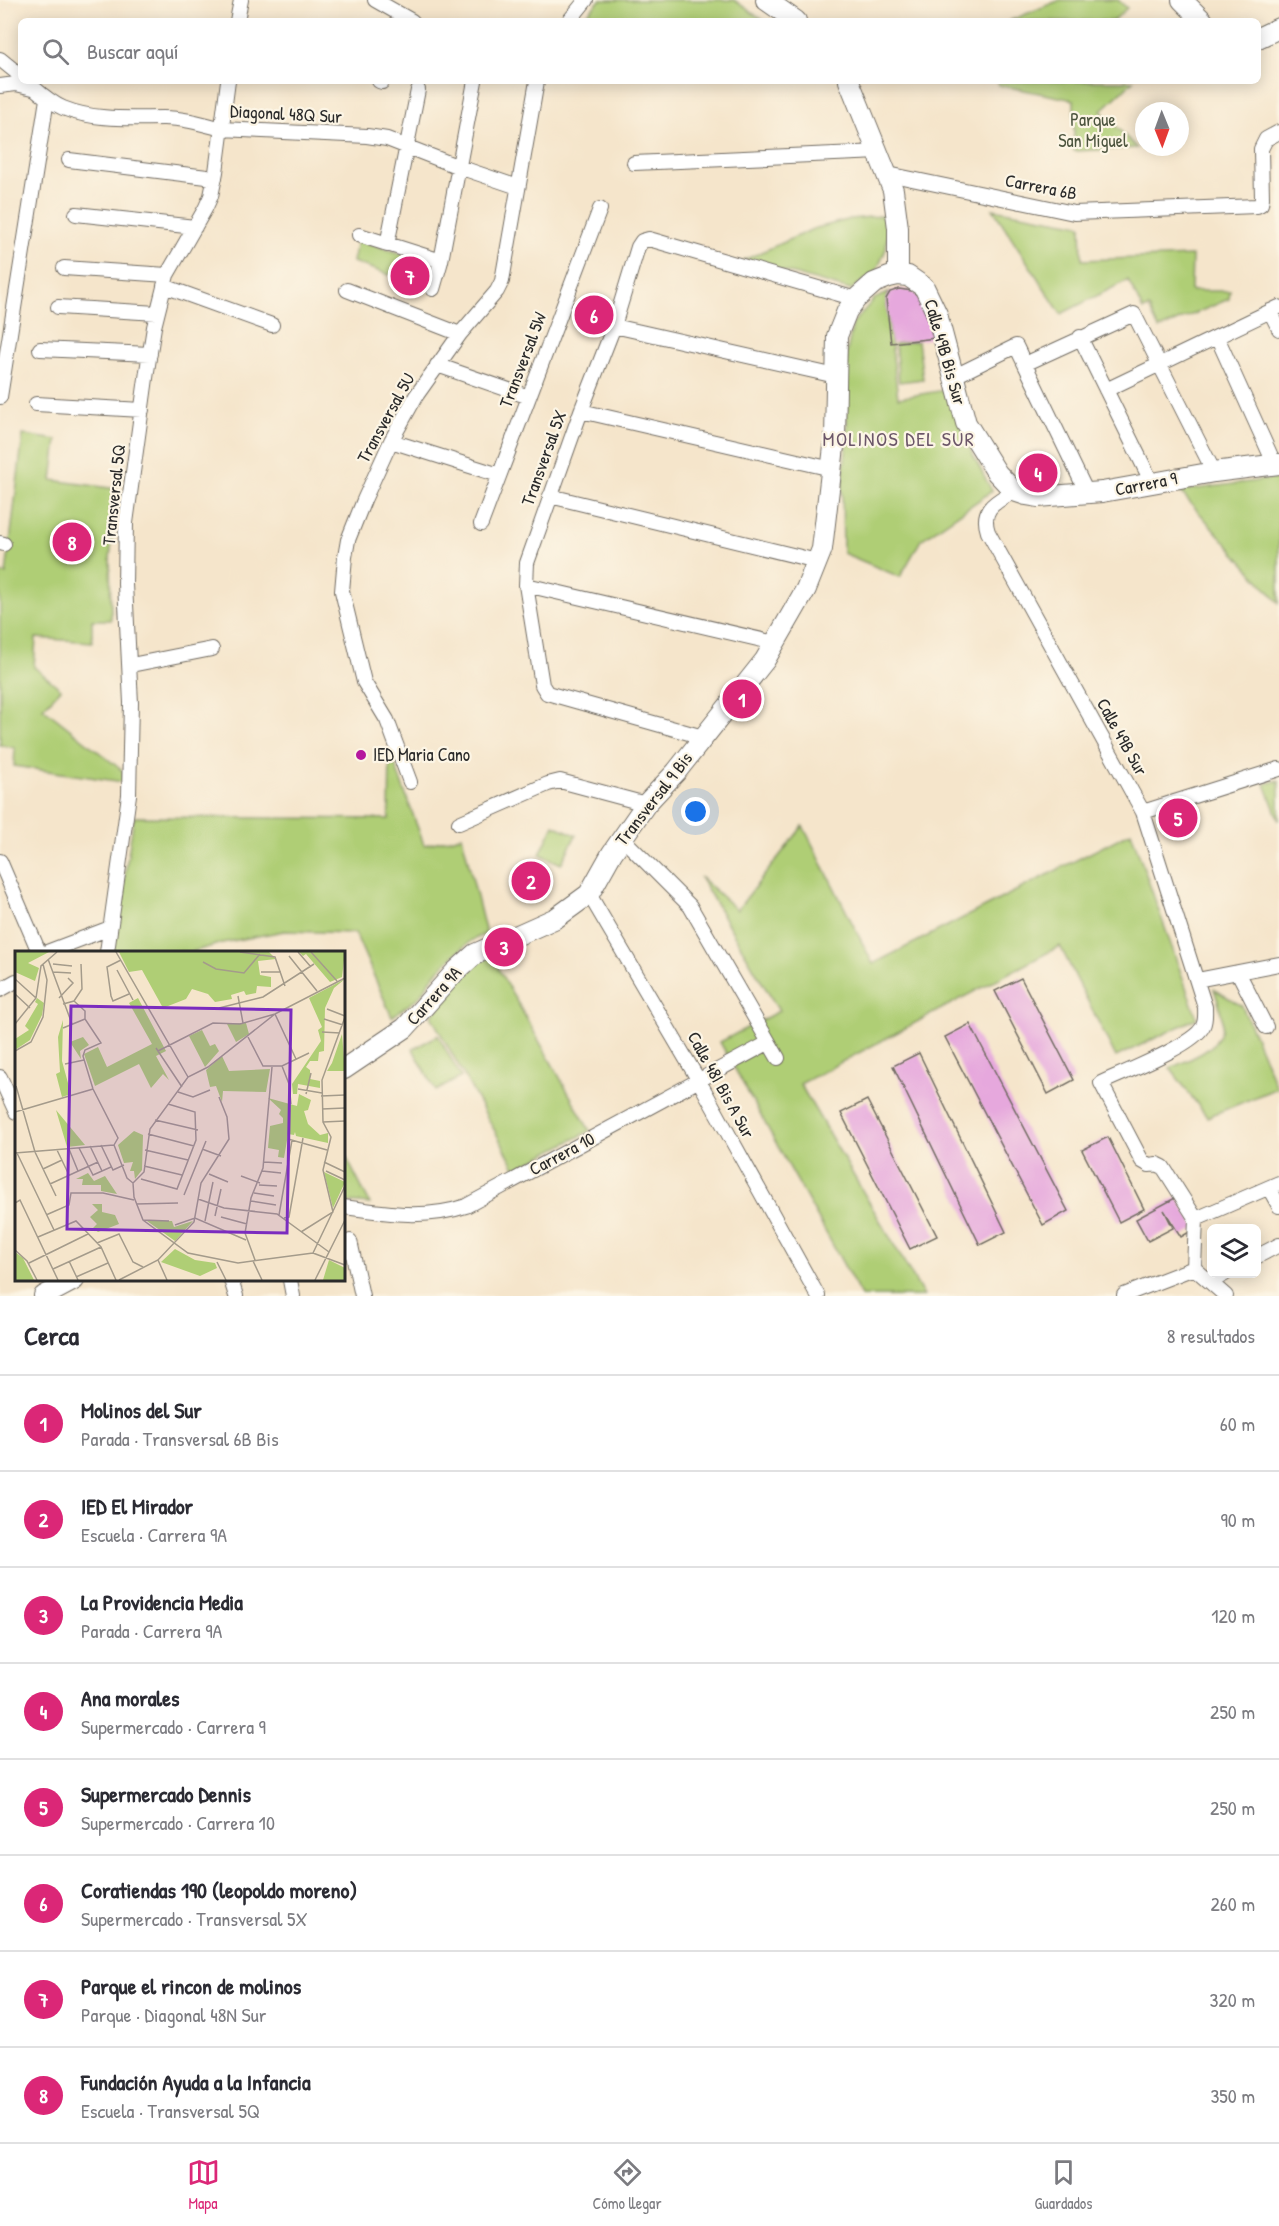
<!DOCTYPE html>
<html lang="es">
<head>
<meta charset="utf-8">
<style>
	body { margin:0; font-family:"Patrick Hand",sans-serif; background:#f7f7f7; color:#2b2b33 }
	.controls { position:absolute; right:18px; bottom:18px; display:grid; overflow:hidden; border-radius:9px; box-shadow:0 3px 15px #0003 }
	.controls button { width:54px; height:54px; display:grid; place-items:center; padding:0; border:0; border-bottom:2px solid #e1e1e2; background:#fff; color:#2b2b33; font:30px sans-serif }
	.compass { position:absolute; left:1135px; top:102px; width:54px; height:54px; border-radius:50%; background:#fff; box-shadow:0 3px 15px #0003; rotate:179deg }
	.you { position:absolute; left:696px; top:812px; width:21px; height:21px; margin:-15px; border:4px solid #fff; border-radius:50%; background:#1a73e8; box-shadow:0 0 0 9px #1a73e833 }
	.badge { display:grid; place-items:center; width:39px; height:39px; border-radius:50%; background:#db2777; color:#fff; font-size:20px; font-weight:700 }
	.pin { position:absolute; translate:-50% -50%; border:3px solid #fff; box-shadow:0 2px 6px #0006 }
	.list { margin:0; padding:0; list-style:none }
	h2 { display:flex; justify-content:space-between; align-items:center; height:78px; margin:0; padding:0 24px; font-size:26px }
	h2 small { font-size:20px; font-weight:400; color:#7c7c81 }
	.list li { display:grid; grid-template-columns:39px 1fr auto; gap:18px; align-items:center; box-sizing:border-box; height:96px; padding:0 24px; border-top:2px solid #e1e1e2 }
	.list b { display:block; font-size:22px; white-space:nowrap }
	.list p { margin:0; font-size:20px; white-space:nowrap; color:#7c7c81 }
	.list em { font-size:20px; font-style:normal; color:#7c7c81 }
	.icon { flex:none; width:33px; height:33px; fill:none; stroke:currentColor; stroke-width:2; stroke-linecap:round; stroke-linejoin:round }
	.map { position:relative; flex:none; width:1279px; height:1296px; overflow:hidden }
	.search { position:absolute; background:#fff; box-shadow:0 3px 15px #0003; left:18px; right:18px; top:18px; height:66px; display:flex; align-items:center; gap:15px; box-sizing:border-box; padding:0 21px; border-radius:9px; color:#7c7c81; font-size:22px }
	.sheet { height:846px; background:#fff }
	nav { display:flex; justify-content:space-around; align-items:center; box-sizing:border-box; height:84px; border-top:2px solid #e1e1e2; background:#fff; font-size:16px; color:#7c7c81 }
	nav a { display:grid; justify-items:center; gap:3px }
	nav .on { color:#db2777 }
	.map>svg:first-child { display:block }
	.green { fill:#afce75; stroke:#6d7c50; stroke-width:1.5 }
	.building { fill:#e6a8dd }
	.lines { fill:none; stroke-linecap:round; stroke-linejoin:round }
	.street-casing { stroke:#726c63; stroke-width:16 }
	.secondary-casing { stroke:#726c63; stroke-width:22 }
	.street { stroke:#fff; stroke-width:14 }
	.secondary { stroke:#fff; stroke-width:20 }
	.poi-dot { fill:#b5179e; stroke:#fcf5e5; stroke-width:2 }
	.labels { text-anchor:middle; stroke-width:4.5; stroke-linejoin:round; paint-order:stroke }
	.street-label { font-size:18px; fill:#2b2b2b; stroke:#fcf5e5 }
	.park-label { font-size:18px; fill:#4c543e; stroke:#fcf5e5 }
	.poi-label { font-size:18px; fill:#2b2b2b; stroke:#fcf5e5; text-anchor:start }
	.neighbourhood-label { font-size:20px; letter-spacing:1.5px; fill:#6c5769; stroke:#fcf5e5 }
	.inset-road { fill:none; stroke:#a49b8b; stroke-width:1.5 }
	.view { fill:#7b2cbf; fill-opacity:0.15; stroke:#7b2cbf; stroke-width:3 }
	.inset-edge { fill:none; stroke:#2b2b2b; stroke-width:3 }
</style>
</head>
<body>
<div class="map">
<svg width="1279" height="1296" viewBox="0 0 1279 1296">
	<rect width="100%" height="100%" fill="#fcf5e5"/>
	<filter id="ink" filterUnits="userSpaceOnUse"><feTurbulence type="fractalNoise" baseFrequency=".0167" numOctaves="2"/><feDisplacementMap in="SourceGraphic" scale="12" xChannelSelector="R" yChannelSelector="G"/><feConvolveMatrix kernelMatrix="1 2 1 2 8 2 1 2 1" color-interpolation-filters="sRGB"/></filter>
	<filter id="wash" filterUnits="userSpaceOnUse"><feTurbulence type="fractalNoise" baseFrequency=".008" numOctaves="4" result="noise"/><feDisplacementMap in="SourceGraphic" scale="24" xChannelSelector="R" yChannelSelector="G"/><feGaussianBlur stdDeviation="1.35" result="paint"/><feColorMatrix in="noise" values="0 0 0 0 0 0 0 0 0 0 0 0 0 0 0 0 0 1.4 0 .05"/><feComposite in="paint" operator="in"/></filter>
	<g filter="url(#wash)">
		<rect width="100%" height="100%" fill="#f5e5cb"/>
		<path class="green" d="M600,0H734L764,21H581Z
			M1060,0H1118L1127,8L1113,21H1009Z
			M997,81H1133L1101,111L1137,148L1074,151V100L999,85Z
			M993,209L1081,225L1082,260L1192,256L1191,291H1230L1229,299L1159,329L1149,308L1143,310L1128,280L1061,314Z
			M889,215L886,249L876,272L850,290L744,260L813,229L851,219Z
			M357,240L432,263L426,288L353,262Z
			M890,292L886,299L898,398L951,389L968,445L992,491L921,540L900,577L843,553L842,487L847,440V352L853,323L874,299Z
			M918,341L923,379L899,382L895,344Z
			M23,435L57,440L52,480L117,489L110,558L111,620H92V642L36,638L34,667L61,689L43,708L123,771V782L14,766L15,748L0,745V573L6,574Z
			M1279,478V603L1180,491Z
			M390,751L424,845L462,836L486,934L472,940L454,955L435,974L419,997L392,1017L355,933L284,931L222,943L192,952L113,951L134,817L389,819Z
			M1279,780V821L1265,784Z
			M554,825L576,835L561,864L540,854Z
			M803,826L873,964L1131,832L1197,1018L1116,1057L1060,946L800,1084L924,1296H861L720,1042L779,1011L700,877L737,910Z
			M490,954L590,1131L516,1169L431,1016L460,977Z
			M1214,989L1242,1006L1277,1088L1207,1117L1170,1068C1190,1059 1225,1048 1222,1021C1222,1011 1217,999 1214,989Z
			M438,1035L461,1077L436,1091L413,1049Z
			M344,1153L370,1204L344,1202Z"/>
		<g id="blocks">
			<path class="building" d="M899,289L912,291L920,298L936,338L891,343L886,299L890,292Z
				M1021,978L1074,1080L1048,1094L995,991Z
				M970,1024L1068,1211L1043,1225L945,1037Z
				M919,1053L1006,1232L980,1245L893,1066Z
				M867,1100L937,1236L910,1249L841,1113Z
				M1108,1137L1144,1209L1119,1222L1082,1150Z
				M1177,1197L1196,1228L1181,1237L1164,1210L1173,1228L1148,1241L1136,1219Z"/>
		</g>
	</g>
	<g filter="url(#ink)">
		<use href="#blocks" fill-opacity="0" stroke="#726c63" stroke-width="1.5"/>
		<g class="lines">
			<defs>
				<path id="street" d="M375,0L412,21
					M237,21L241,0
					M569,21L586,0
					M0,59L21,76
					M26,81C38,91 49,102 63,108C95,121 130,118 163,118C183,118 203,124 222,129L367,136L387,139L459,167L518,187
					M379,81L382,82
					M0,86L16,84L33,88
					M69,160L215,178
					M634,163L880,152
					M888,174L1074,213L1257,206L1261,204L1262,198L1261,149L1266,139L1279,132
					M76,214L195,227
					M359,235L441,261
					M387,245L418,90
					M64,268L167,275
					M164,286L272,325
					M433,289L441,261L475,81
					M347,290L460,334
					M58,307L157,313
					M1270,311L1279,329
					M614,326L836,376
					M1080,337L1152,483
					M1217,337L1275,465
					M40,349L150,354
					M1025,364L1134,314L1214,472
					M437,365L529,397
					M953,377L1016,346L1087,493
					M1106,390L1279,307
					M0,397L47,99
					M36,404L142,410
					M581,411L832,469
					M391,441L499,475
					M1014,491C996,502 980,508 988,532L1143,812L1205,1007C1205,1013 1206,1020 1203,1026C1195,1045 1122,1073 1101,1083L1142,1161L1149,1165L1157,1164L1163,1167L1196,1219L1194,1268L1226,1296
					M550,496L817,561
					M481,524L600,209
					M0,543L4,544
					M526,585L775,643
					M131,665L212,649
					M703,737L547,693L542,685L526,585L527,563L581,411L614,326L638,247L642,241L649,239L856,299
					M410,782L387,720L364,682L342,591L345,557L348,540L364,500L391,441L416,396L460,334L497,291L502,281L537,81
					M1143,812L1279,769
					M459,823L548,784L560,781L646,804
					M622,838L690,906L778,1058
					M0,861L39,952
					M589,894L699,1081L818,1296
					M47,952L110,928
					M107,952L129,795L131,703L125,584L126,523L147,371L154,327L167,275L205,209L211,196L216,172L228,81
					M1238,972L1266,1027
					M1197,980L1279,964
					M0,990L16,981
					M0,1077L16,1112
					M1269,1188L1279,1206
					M344,1207C385,1213 425,1220 466,1206L768,1043
					M1196,1219L1279,1183
					M350,1241L362,1296
					M1256,1257L1279,1245
					M231,1280L236,1296
					M290,1280L293,1296
					M1210,1282L1225,1274
					M1124,1295L1194,1268"/>
				<path id="secondary" d="M766,0L796,21
					M1182,0L1203,21
					M1258,38L1279,28
					M849,81L893,190L898,228V275
					M344,1069L405,1028L455,972L475,954L556,918L589,894L612,853L646,804L676,772L765,660L806,589L822,549L835,438L837,336L847,311L856,299L874,283L889,277L898,275L908,276L924,287L937,314L966,423L997,473L1014,491L1026,495L1038,497L1102,492L1214,472L1279,464
					M44,1296L74,1280"/>
			</defs>
			<use href="#street" class="street-casing"/>
			<use href="#secondary" class="secondary-casing"/>
			<use href="#street" class="street"/>
			<use href="#secondary" class="secondary"/>
		</g>
	</g>
	<circle class="poi-dot" cx="361" cy="755" r="6"/>
	<g class="labels">
		<g class="street-label">
			<text transform="translate(286 114) rotate(3)" y="6">Diagonal 48Q Sur</text>
			<text transform="translate(1041 187) rotate(11)" y="6">Carrera 6B</text>
			<text transform="translate(945 352) rotate(74)" y="6">Calle 49B Bis Sur</text>
			<text transform="translate(523 360) rotate(-69)" y="6">Transversal 5W</text>
			<text transform="translate(386 418) rotate(-61)" y="6">Transversal 5U</text>
			<text transform="translate(544 458) rotate(-70)" y="6">Transversal 5X</text>
			<text transform="translate(1146 484) rotate(-11)" y="6">Carrera 9</text>
			<text transform="translate(114 495) rotate(-84)" y="6">Transversal 5Q</text>
			<text transform="translate(1122 737) rotate(61)" y="6">Calle 49B Sur</text>
			<text transform="translate(654 799) rotate(-52)" y="6">Transversal 9 Bis</text>
			<text transform="translate(434 996) rotate(-48)" y="6">Carrera 9A</text>
			<text transform="translate(721 1085) rotate(61)" y="6">Calle 48I Bis A Sur</text>
			<text transform="translate(562 1154) rotate(-28)" y="6">Carrera 10</text>
		</g>
		<g class="park-label">
			<text x="1093" y="126">Parque<tspan x="1093" dy="21">San Miguel</tspan></text>
		</g>
		<g class="poi-label">
			<text x="373" y="761">IED Maria Cano</text>
		</g>
		<g class="neighbourhood-label">
			<text x="899" y="446">MOLINOS DEL SUR</text>
		</g>
	</g>
	<g transform="translate(15 951)">
		<rect width="330" height="330" fill="#f5e5cb"/>
		<path d="M0,1H34L13,12L24,17L20,30L0,21ZM104,1H254L261,8L243,10L245,24L256,26V36L242,35L241,42L231,44L229,40L216,44L217,48L200,51L193,43L177,38L171,48L148,57L127,19L114,21ZM284,1H330L327,26L315,31L291,3L288,5ZM330,28L319,37L310,57L309,100L304,101L303,110H295L291,116L295,119V128L305,130V137L283,133L282,143H278L277,133L306,90L303,79L307,76L294,47ZM22,47L29,52L27,64L15,89L0,99V88L14,79L10,75L23,53L20,51ZM123,47L151,100L141,105L154,129L148,123L136,137L124,113L80,135L69,103L83,96L92,116L137,93L114,52ZM48,69L47,110L56,143L47,146L41,123L45,121L43,86ZM231,72L234,83L221,91L212,73ZM187,79L195,95L200,93L204,100L190,116L174,85ZM327,83L330,120H312L317,112ZM68,86L74,94L65,100L66,108L55,91ZM207,105L214,120L255,118L251,141L208,140L207,151L201,135L195,136L191,119ZM284,143L296,149L293,159L289,160L293,173L305,184L313,182V192L281,185L280,181L279,184L273,183L269,207L263,206L264,199L253,197L255,175L268,172V167L264,163L266,159L253,147L282,155ZM41,159L70,194L52,196ZM119,180L128,184L127,219L120,228L119,220H115L118,211L109,212L103,194ZM309,221L330,231L318,257ZM73,222L79,230L90,225L102,243L86,240V234H67L68,228H61ZM77,253H87V261L100,264L104,273L83,281L78,277L82,273L75,266L83,259ZM132,270H157L159,276L178,270L160,290ZM160,298L180,309L200,312L202,317L185,325L146,311ZM0,301L8,307L19,329H0ZM314,309L330,317V329H308Z" fill="#afce75"/>
		<path class="inset-road" d="M101,1L173,126M225,1L260,6L270,35M283,1L296,16M296,1L322,30M274,5L302,40M33,8L57,73M106,9L92,16L96,45L98,50L114,43M188,11L201,18L229,22L245,3M38,13L57,15M102,19L118,49M38,21L56,22M246,21H266M0,28L21,47M0,43L15,57M223,45L228,72M44,47L58,32L53,27M59,50L70,60V68L86,92L70,99L68,105L78,138L103,187L99,194M48,53L59,50L67,38L66,13M204,57L248,46L299,13M312,58L330,65M260,63L281,108M309,68L328,74M0,73L21,47L26,15L42,1M48,77L70,68M307,81L325,82M233,86L248,115H267L294,102M141,97L167,136M0,100L16,91L28,66L32,29L28,13M143,100L198,72L225,73L260,63L330,27M50,113L69,109M267,115L274,133L276,153M1,135L20,201L41,245M283,138L307,142M163,141L178,146L195,139M291,143L296,122M306,145L330,144M307,158L330,157M0,161L78,138M140,169L183,179M308,171L330,170M133,183L179,195M273,188L312,199M86,194L98,219L109,214M99,194L112,227L118,232L119,246L128,269L173,302L223,312L298,302M75,195L87,220M64,197L78,224L96,216M54,198L63,220M187,198L206,205M42,199L54,224M130,199L173,209M0,202L99,194M2,202L39,279M249,211L267,212M309,211L330,221M129,215L167,224M28,218L47,209M247,220L266,222M311,220L330,229M194,223L213,231M226,225L245,232M126,228L162,238L181,189L180,161L153,153M118,232L129,221L135,178L173,126L193,116L260,63M35,233L83,211M244,234L262,235M330,235L298,302L330,314M239,242L259,245M169,244L191,190M183,248L209,257L262,263L314,301M236,250L261,254M0,252L5,249L43,329M121,253L163,252M31,264L54,254L56,242H88L119,249M264,264L277,189M200,265L206,238M206,266L232,273M269,267L274,266L288,187M128,269L154,270M190,270L198,231M160,274L180,267L231,289M286,281L318,261L308,219L316,186L308,171L307,129L330,66M23,286L61,270L86,296L101,329M82,292L104,283L118,311L128,316M0,299L12,310L22,329M143,309L152,329M240,309L230,282L236,247L248,217L257,116M54,310L63,329M238,310L247,329M202,311L211,329M14,312L73,283M38,318L86,296M61,326L93,312M104,329L143,309L179,271L186,232L214,188L212,166L204,146M300,329L330,269"/>
		<path class="view" d="M56,55L276,59L272,282L52,278Z"/>
		<rect width="330" height="330" class="inset-edge"/>
	</g>
</svg>
<div class="controls">
<button><svg class="icon" aria-label="layers" viewBox="0 0 24 24"><path d="M12 4l9 5-9 5-9-5zM3 14l9 5 9-5"/></svg></button>
</div>
<svg class="compass" viewBox="-18 -18 36 36"><path d="M0-13l5 13h-10z" fill="#e53935"/><path d="M0 13l5-13h-10z" fill="#7c7c81"/></svg>
<div class="you"></div>
<div class="pin badge" style="left:742px;top:699px">1</div>
<div class="pin badge" style="left:531px;top:881px">2</div>
<div class="pin badge" style="left:504px;top:947px">3</div>
<div class="pin badge" style="left:1038px;top:473px">4</div>
<div class="pin badge" style="left:1178px;top:818px">5</div>
<div class="pin badge" style="left:594px;top:315px">6</div>
<div class="pin badge" style="left:410px;top:276px">7</div>
<div class="pin badge" style="left:72px;top:542px">8</div>
<div class="search"><svg class="icon" aria-label="search" viewBox="0 0 24 24"><circle cx="10" cy="10" r="6"/><path d="M15 15l6 6"/></svg>Buscar aquí</div>
</div>
<section class="sheet">
<h2>Cerca<small>8 resultados</small></h2>
<ul class="list">
<li><span class="badge">1</span><div><b>Molinos del Sur</b><p>Parada · Transversal 6B Bis</p></div><em>60 m</em></li>
<li><span class="badge">2</span><div><b>IED El Mirador</b><p>Escuela · Carrera 9A</p></div><em>90 m</em></li>
<li><span class="badge">3</span><div><b>La Providencia Media</b><p>Parada · Carrera 9A</p></div><em>120 m</em></li>
<li><span class="badge">4</span><div><b>Ana morales</b><p>Supermercado · Carrera 9</p></div><em>250 m</em></li>
<li><span class="badge">5</span><div><b>Supermercado Dennis</b><p>Supermercado · Carrera 10</p></div><em>250 m</em></li>
<li><span class="badge">6</span><div><b>Coratiendas 190 (leopoldo moreno)</b><p>Supermercado · Transversal 5X</p></div><em>260 m</em></li>
<li><span class="badge">7</span><div><b>Parque el rincon de molinos</b><p>Parque · Diagonal 48N Sur</p></div><em>320 m</em></li>
<li><span class="badge">8</span><div><b>Fundación Ayuda a la Infancia</b><p>Escuela · Transversal 5Q</p></div><em>350 m</em></li>
</ul>
</section>
<nav>
<a class="on"><svg class="icon" aria-label="map" viewBox="0 0 24 24"><path d="M3 6l6-2 6 2 6-2v14l-6 2-6-2-6 2zM9 4v14M15 6v14"/></svg>Mapa</a>
<a><svg class="icon" aria-label="directions" viewBox="0 0 24 24"><path d="M12 3l9 9-9 9-9-9zM9 14v-3h6M13 9l2 2-2 2"/></svg>Cómo llegar</a>
<a><svg class="icon" aria-label="saved" viewBox="0 0 24 24"><path d="M7 4h10v16l-5-4-5 4z"/></svg>Guardados</a>
</nav>
</body>
</html>
